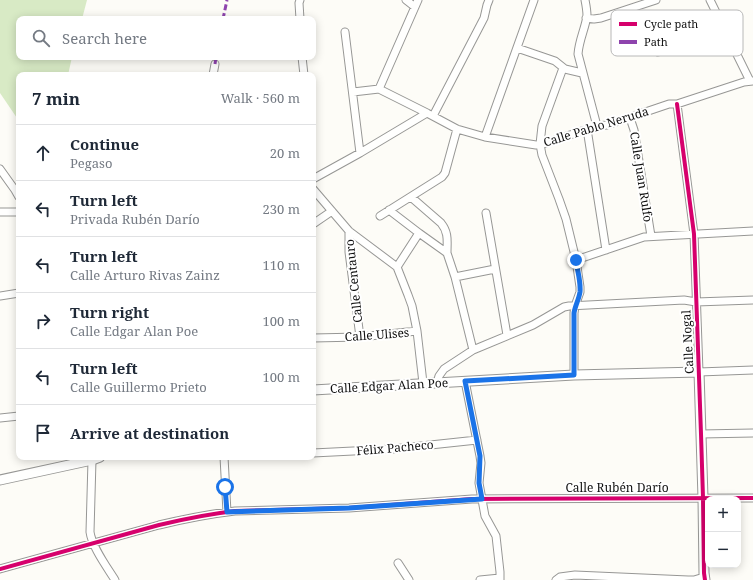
<!DOCTYPE html>
<html lang="en">
<head>
<meta charset="utf-8">
<style>
	body { margin:0; font-family:"Noto Serif",serif; background:#f6f6f7; color:#1f2937 }
	.controls { position:absolute; right:12px; bottom:12px; display:grid; overflow:hidden; border-radius:8px; box-shadow:0 2px 10px #0003 }
	.controls button { width:36px; height:36px; display:grid; place-items:center; padding:0; border:0; border-bottom:1px solid #e0e1e3; background:#fff; color:#1f2937; font:20px sans-serif }
	.stop { position:absolute; width:12px; height:12px; margin:-9px; border:3px solid #1a73e8; border-radius:50%; background:#fff }
	.stop.end { background:#1a73e8; border-color:#fff; box-shadow:0 1px 4px #0008 }
	.list { margin:0; padding:0; list-style:none }
	h2 { display:flex; justify-content:space-between; align-items:center; height:52px; margin:0; padding:0 16px; font-size:17px }
	h2 small { font-size:13px; font-weight:400; color:#747a83 }
	.list li { display:grid; grid-template-columns:26px 1fr auto; gap:12px; align-items:center; box-sizing:border-box; height:56px; padding:0 16px; border-top:1px solid #e0e1e3 }
	.list b { display:block; font-size:15px; white-space:nowrap }
	.list p { margin:0; font-size:13px; white-space:nowrap; color:#747a83 }
	.list em { font-size:13px; font-style:normal; color:#747a83 }
	.icon { flex:none; width:22px; height:22px; fill:none; stroke:currentColor; stroke-width:2; stroke-linecap:round; stroke-linejoin:round }
	.map { position:relative; flex:none; width:753px; height:580px; overflow:hidden }
	.search { position:absolute; background:#fff; box-shadow:0 2px 10px #0003; left:16px; top:16px; width:300px; height:44px; display:flex; align-items:center; gap:10px; box-sizing:border-box; padding:0 14px; border-radius:8px; color:#747a83; font-size:15px }
	.panel { position:absolute; background:#fff; box-shadow:0 2px 10px #0003; left:16px; top:72px; width:300px; height:388px; border-radius:8px }
	.map>svg:first-child { display:block }
	.forest { fill:#d8eac5 }
	.lines { fill:none; stroke-linecap:round; stroke-linejoin:round }
	.minor-casing { stroke:#979795; stroke-width:9 }
	.tertiary-casing { stroke:#979795; stroke-width:11 }
	.minor { stroke:#fffffe; stroke-width:7 }
	.tertiary { stroke:#fffffe; stroke-width:9 }
	.quiet { stroke:#8e44ad; stroke-width:3; stroke-dasharray:6 3; stroke-linecap:butt }
	.cycleway-casing { stroke:#fff; stroke-width:6 }
	.cycleway { stroke:#d6006c; stroke-width:4 }
	.route { stroke:#1a73e8; stroke-width:5 }
	.labels { text-anchor:middle; stroke-width:4; stroke-linejoin:round; paint-order:stroke }
	.street-label { font-size:12px; fill:#111; stroke:#fff }
	.key { fill:#fff; stroke:#b8b8b8; stroke-width:1 }
	.key-label { font-size:11px; fill:#111 }
</style>
</head>
<body>
<div class="map">
<svg width="753" height="580" viewBox="0 0 753 580">
	<rect width="100%" height="100%" fill="#fdfcf7"/>
	<path class="forest" d="M0,0H87L82,19H19V57H72L68,75H19V121L0,93Z"/>
	<g class="lines">
		<defs>
			<path id="minor" d="M300,0L299,3L300,19
				M406,0L415,7
				M585,0C586,5 587,11 587,16C585,29 579,40 578,54L597,126
				M710,0L750,81
				M586,18L594,19L601,18L656,0
				M345,32L360,153
				M517,48L555,61L565,69L582,73
				M658,52L727,34
				M302,57L304,75
				M563,68L542,126L540,144L542,155L559,199L566,219L576,260L580,287V292L575,306L574,313V375
				M213,75L215,64
				M379,89L418,0
				M353,92L379,89L427,113L457,129L485,137L536,145L543,144L597,126L607,125L669,104H677L744,82L753,81
				M677,104L694,234L699,372L753,370
				M433,116L484,18L487,5L489,0
				M630,118L634,130L651,236
				M587,129L606,250
				M485,137L534,0
				M0,169L15,190L19,197
				M313,179L360,153L427,113
				M313,189L349,231L397,267L408,295L412,306L417,331L423,383
				M411,197L441,223C449,233 447,241 447,253
				M389,210L419,233
				M0,212H19
				M486,213L507,335
				M380,216L442,177L445,173L457,129
				M313,224L332,211
				M349,231V252L360,337
				M576,260L644,237L753,231
				M397,267L419,233L447,253L455,277L473,350
				M455,277L495,269
				M0,296L19,293
				M313,338L360,337L417,331
				M465,381L480,456L481,463L479,483L485,516L496,536L500,572V580
				M437,383L439,376L444,369L473,350L533,325L564,307L569,306L684,300L696,302L753,300
				M0,418L19,416
				M701,434L753,433
				M313,453L393,449L477,440
				M224,457L227,512
				M92,460L90,532C92,547 107,567 115,580
				M398,563L409,580
				M0,569L159,525C184,519 209,514 235,511L349,508L472,499L753,498
				M480,580L500,578
				M556,580L560,577L575,575L688,580H694L704,577"/>
			<path id="tertiary" d="M313,390L574,375L699,372L703,498L704,573L705,580
				M0,480L92,460L100,457"/>
		</defs>
		<use href="#minor" class="minor-casing"/>
		<use href="#tertiary" class="tertiary-casing"/>
		<use href="#minor" class="minor"/>
		<use href="#tertiary" class="tertiary"/>
		<path class="quiet" d="M223,19L227,0
			M215,64L216,57"/>
		<defs>
			<path id="cycleway" d="M677,104L694,234L701,434L703,498L704,573L705,580
				M0,569L159,525C184,519 209,514 235,511L349,508L472,499L753,498"/>
		</defs>
		<use href="#cycleway" class="cycleway-casing"/>
		<use href="#cycleway" class="cycleway"/>
	</g>
	<g class="lines">
		<path class="route" d="M225,487L227,512L349,508L482,499L479,483L480,456L465,381L574,375V313C575,306 579,299 580,292C581,281 577,270 576,260"/>
	</g>
	<g class="labels">
		<g class="street-label">
			<text transform="translate(596 127) rotate(-17)" y="4">Calle Pablo Neruda</text>
			<text transform="translate(641 177) rotate(81)" y="4">Calle Juan Rulfo</text>
			<text transform="translate(354 281) rotate(-96)" y="4">Calle Centauro</text>
			<text transform="translate(377 335) rotate(-4)" y="4">Calle Ulises</text>
			<text transform="translate(688 342) rotate(-93)" y="4">Calle Nogal</text>
			<text transform="translate(389 386) rotate(-3)" y="4">Calle Edgar Alan Poe</text>
			<text transform="translate(395 448) rotate(-5)" y="4">Félix Pacheco</text>
			<text x="617" y="492">Calle Rubén Darío</text>
		</g>
	</g>
	<rect x="611" y="10" width="132" height="46" rx="6" class="key"/>
	<rect x="619" y="22" width="18" height="4" fill="#d6006c"/>
	<rect x="619" y="40" width="18" height="4" fill="#8e44ad"/>
	<g class="key-label">
		<text x="644" y="28">Cycle path</text>
		<text x="644" y="46">Path</text>
	</g>
</svg>
<div class="controls">
<button>+</button>
<button>−</button>
</div>
<div class="stop" style="left:225px;top:487px"></div>
<div class="stop end" style="left:576px;top:260px"></div>
<div class="search"><svg class="icon" aria-label="search" viewBox="0 0 24 24"><circle cx="10" cy="10" r="6"/><path d="M15 15l6 6"/></svg>Search here</div>
<section class="panel">
<h2>7 min<small>Walk · 560 m</small></h2>
<ul class="list">
<li><svg class="icon" aria-label="ahead" viewBox="0 0 24 24"><path d="M12 20V5M6 11l6-6 6 6"/></svg><div><b>Continue</b><p>Pegaso</p></div><em>20 m</em></li>
<li><svg class="icon" aria-label="left" viewBox="0 0 24 24"><path d="M17 20v-9H6M10 6l-5 5 5 5"/></svg><div><b>Turn left</b><p>Privada Rubén Darío</p></div><em>230 m</em></li>
<li><svg class="icon" aria-label="left" viewBox="0 0 24 24"><path d="M17 20v-9H6M10 6l-5 5 5 5"/></svg><div><b>Turn left</b><p>Calle Arturo Rivas Zainz</p></div><em>110 m</em></li>
<li><svg class="icon" aria-label="right" viewBox="0 0 24 24"><path d="M7 20v-9h11M14 6l5 5-5 5"/></svg><div><b>Turn right</b><p>Calle Edgar Alan Poe</p></div><em>100 m</em></li>
<li><svg class="icon" aria-label="left" viewBox="0 0 24 24"><path d="M17 20v-9H6M10 6l-5 5 5 5"/></svg><div><b>Turn left</b><p>Calle Guillermo Prieto</p></div><em>100 m</em></li>
<li><svg class="icon" aria-label="arrive" viewBox="0 0 24 24"><path d="M6 21V4h12l-3 4 3 4H6"/></svg><div><b>Arrive at destination</b></div></li>
</ul>
</section>
</div>
</body>
</html>
